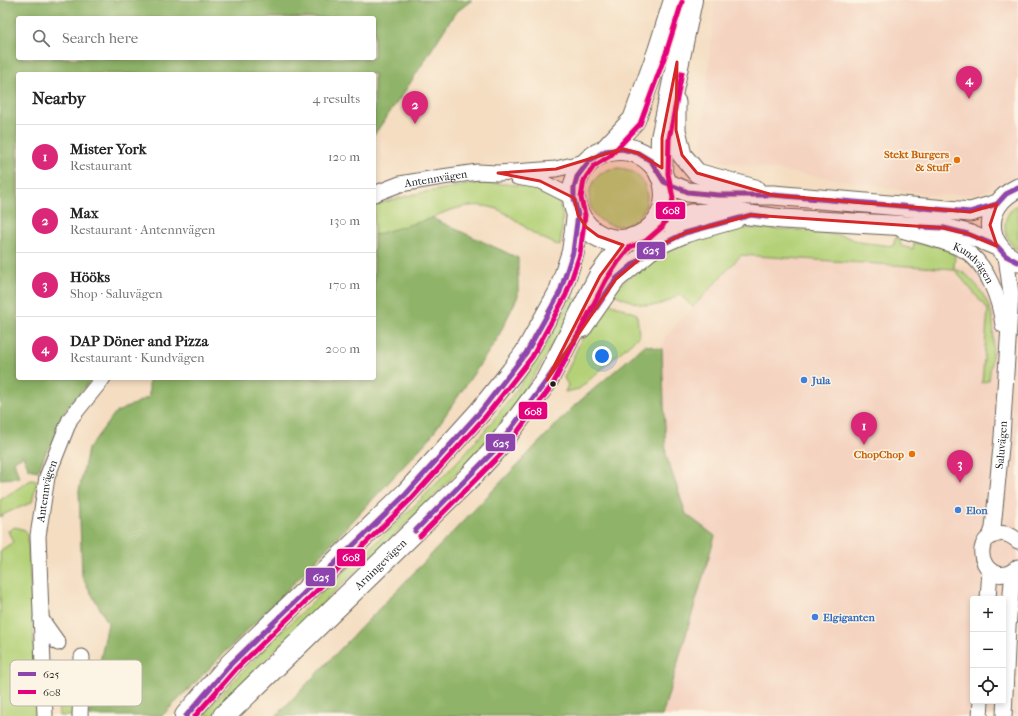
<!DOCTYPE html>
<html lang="en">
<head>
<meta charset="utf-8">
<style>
	body { margin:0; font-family:"IM FELL French Canon",serif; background:#f6f6f6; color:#222 }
	.controls { position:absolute; right:12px; bottom:12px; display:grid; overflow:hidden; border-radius:4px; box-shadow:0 2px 6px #0003 }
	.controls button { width:36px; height:36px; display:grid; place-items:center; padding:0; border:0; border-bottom:1px solid #e0e0e0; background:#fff; color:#222; font:20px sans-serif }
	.you { position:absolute; left:602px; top:356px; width:14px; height:14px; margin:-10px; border:3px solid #fff; border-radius:50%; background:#1a73e8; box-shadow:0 0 0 6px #1a73e833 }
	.badge { display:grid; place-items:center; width:26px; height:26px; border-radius:50%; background:#db2777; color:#fff; font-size:13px; font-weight:700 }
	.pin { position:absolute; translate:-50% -33px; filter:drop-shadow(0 1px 2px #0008) }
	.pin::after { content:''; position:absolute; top:21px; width:14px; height:12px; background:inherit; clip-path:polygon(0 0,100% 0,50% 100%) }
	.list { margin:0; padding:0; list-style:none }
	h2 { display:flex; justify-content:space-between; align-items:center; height:52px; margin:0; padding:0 16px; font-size:17px }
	h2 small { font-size:13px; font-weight:400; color:#767676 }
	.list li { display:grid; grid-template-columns:26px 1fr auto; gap:12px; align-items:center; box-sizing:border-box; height:64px; padding:0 16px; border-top:1px solid #e0e0e0 }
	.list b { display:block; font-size:15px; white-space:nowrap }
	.list p { margin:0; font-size:13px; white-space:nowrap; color:#767676 }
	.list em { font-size:13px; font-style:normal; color:#767676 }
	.icon { flex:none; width:22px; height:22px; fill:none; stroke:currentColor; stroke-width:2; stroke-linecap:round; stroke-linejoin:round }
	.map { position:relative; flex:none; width:1018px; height:716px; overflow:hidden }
	.search { position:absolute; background:#fff; box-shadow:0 2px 6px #0003; left:16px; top:16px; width:360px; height:44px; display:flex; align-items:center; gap:10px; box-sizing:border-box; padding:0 14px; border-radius:4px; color:#767676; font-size:15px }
	.panel { position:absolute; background:#fff; box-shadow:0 2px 6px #0003; left:16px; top:72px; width:360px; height:308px; border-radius:4px }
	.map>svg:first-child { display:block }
	.built { fill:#f4d3c0; fill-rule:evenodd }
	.green { fill:#b4d178; stroke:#68764a }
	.forest { fill:#8fb368; stroke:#566842; fill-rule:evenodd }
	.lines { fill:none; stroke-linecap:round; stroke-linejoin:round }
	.minor-casing { stroke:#686056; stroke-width:17 }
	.tertiary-casing { stroke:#686056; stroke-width:21 }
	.primary-casing { stroke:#686056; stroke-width:24 }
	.minor { stroke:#fff; stroke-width:15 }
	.tertiary { stroke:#fff; stroke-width:19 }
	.primary { stroke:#fff; stroke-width:22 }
	.bus-1-casing { stroke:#fcf5e5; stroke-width:8 }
	.bus-2-casing { stroke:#fcf5e5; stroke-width:8 }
	.bus-1 { stroke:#8e44ad; stroke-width:5 }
	.bus-2 { stroke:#e5007d; stroke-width:5 }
	.marked { fill:#d62828; fill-opacity:0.2; stroke:#d62828; stroke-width:3; stroke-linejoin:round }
	.food-dot { fill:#e8710a; stroke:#fcf5e5; stroke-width:1.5 }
	.shop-dot { fill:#3f7fe0; stroke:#fcf5e5; stroke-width:1.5 }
	.bus-dot { fill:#1c1c1c; stroke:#fcf5e5; stroke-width:1.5 }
	.labels { text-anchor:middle; stroke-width:3; stroke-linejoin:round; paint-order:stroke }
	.food-label { font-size:11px; font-weight:bold; fill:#c56008; stroke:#fcf5e5; text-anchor:end }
	.street-label { font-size:11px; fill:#1c1c1c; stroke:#fcf5e5 }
	.shop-label { font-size:11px; font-weight:bold; fill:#366cbe; stroke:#fcf5e5; text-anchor:start }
	.key { fill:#fcf5e5; stroke:#b9b4a9; stroke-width:1 }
	.key-label { font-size:11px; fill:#1c1c1c }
	.line-badge { stroke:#fcf5e5; stroke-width:1.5 }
	.badge-label { font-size:11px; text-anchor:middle; font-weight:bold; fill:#fff }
</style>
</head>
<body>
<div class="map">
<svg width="1018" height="716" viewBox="0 0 1018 716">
	<rect width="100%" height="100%" fill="#fcf5e5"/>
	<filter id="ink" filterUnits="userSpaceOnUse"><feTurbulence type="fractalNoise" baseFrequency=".025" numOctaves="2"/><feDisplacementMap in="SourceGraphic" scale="8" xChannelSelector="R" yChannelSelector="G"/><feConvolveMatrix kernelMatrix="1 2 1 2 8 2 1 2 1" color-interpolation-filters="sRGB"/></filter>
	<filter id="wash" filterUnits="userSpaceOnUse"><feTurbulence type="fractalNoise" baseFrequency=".012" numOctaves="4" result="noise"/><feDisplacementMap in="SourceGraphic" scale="16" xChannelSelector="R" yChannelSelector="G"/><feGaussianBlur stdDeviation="0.9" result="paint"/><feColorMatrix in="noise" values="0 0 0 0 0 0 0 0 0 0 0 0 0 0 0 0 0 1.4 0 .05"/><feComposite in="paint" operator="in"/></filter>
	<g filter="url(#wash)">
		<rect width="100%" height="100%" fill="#f4ddc1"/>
		<path class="built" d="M715,0H1018V175L978,194L935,195L700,158Z
			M741,255L1018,270V716H662L715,536L686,514L666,455L662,349L665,337ZM973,599H1003V701H973Z"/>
		<path class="green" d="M589 197a29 29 0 1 1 58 0a29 29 0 1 1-58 0Z
			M477,183C498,184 550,182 560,205C565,217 561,234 560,246C551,242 541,238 533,233C522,225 509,214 497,209C455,194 406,232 374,257V205L415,194Z
			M1018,204V251C1002,237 999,217 1018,204Z
			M747,228L804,230L845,236L859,242L893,246L896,237L900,240L901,246L913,249L914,243L941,246L955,254L954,269C973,273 991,303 993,321C995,339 991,363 989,380L982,383L988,310L954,269L741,255L693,307L679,294C653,314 638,304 611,293L656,253L709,232Z
			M570,296L579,301C553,345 528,390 495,430C459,474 416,514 375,553C319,606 264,659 213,716H201C241,673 281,631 324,591C401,518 484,447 539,355C551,336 563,317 570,296Z
			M607,302L637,314L639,336L579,389L565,392L568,385L564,378L580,342Z
			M31,480L37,481L32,502C21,508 10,510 0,517V500Z
			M15,527L25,530L28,539L38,716H0V551L13,542L8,531Z
			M57,684C71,695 76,697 76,716H59Z"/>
		<path class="forest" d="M0,0H472L455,13L407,88L374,135V74H18V378H93L64,412L65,432L47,450L38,471L29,469L23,456L14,461L19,478L0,479ZM18,18H374V58H18Z
			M432,218L518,258V296L496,341L429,439L304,573L162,716H89L108,623L82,577L79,491L88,449L115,413L149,397V378H374V235Z
			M645,345L662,349L666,455L686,514L715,536L662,716H276L574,406Z"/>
	</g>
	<g filter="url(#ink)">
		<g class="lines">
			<defs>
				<g id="minor">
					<path d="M517,177L540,181L574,198"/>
					<path id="s1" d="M374,194L400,184L442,177L478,172L498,173L556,169L589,161"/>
					<path id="s2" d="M902,230C922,236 945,241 964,250C987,263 1000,300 1003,325"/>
					<path id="s3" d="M990,537L993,528L1002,437L1011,294L1006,256"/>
					<path d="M1018,541C1012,536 1006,532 998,534C965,540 988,594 1018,567"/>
					<path d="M988,599L990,570"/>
					<path d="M41,619L58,643"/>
					<path d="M43,674L66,682L82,694"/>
					<path id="s4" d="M45,716L38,536L47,477L70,419L103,378"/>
					<path d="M80,716L82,657"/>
					<path d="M980,716L981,701"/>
					<path d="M1004,716L1008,627L1013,571"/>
				</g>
				<path id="tertiary" d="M676,102V130L682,155L697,173L755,189
					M664,182L688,192L718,195H773L970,212L997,204
					M1018,188C982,205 983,245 1018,262
					M656,224L690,214L725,212L783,219L944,228L968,234L997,246
					M582,328L616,279L649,251L662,243L685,233L735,219"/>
				<g id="primary">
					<circle cx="620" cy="195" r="46"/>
					<path d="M605,151L634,120L659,51L675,0"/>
					<path d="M661,175L662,138L691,0"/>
					<path d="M186,716L231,664L406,494L480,412L512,372L526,353L560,292L573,252L578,215"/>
					<path id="s5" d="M224,716L470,477L496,449L547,380L600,276L626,241"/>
				</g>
			</defs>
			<use href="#minor" class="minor-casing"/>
			<use href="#tertiary" class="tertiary-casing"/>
			<use href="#primary" class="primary-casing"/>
			<use href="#minor" class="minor"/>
			<use href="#tertiary" class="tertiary"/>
			<use href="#primary" class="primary"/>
			<defs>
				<path id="bus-1" d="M921,227L944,228L968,234L997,246L1006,256L1018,262
					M415,531L496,449L547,380L616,279L649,251L685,233L751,215L767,217
					M186,716L231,664L406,494L480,412L526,353L560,292L573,252L578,215L574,198V188L577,177L589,161L605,151L622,149L638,153L651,161L664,182L688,192L718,195H773L970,212L997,204L1006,194L1018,188"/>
				<path id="bus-2" d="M420,536L501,454L553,384L606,280L618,262L630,247L646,241L662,227L670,213L673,198L668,174L669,139L682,73
					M195,716L236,669L411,499L485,417L532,357L566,295L580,254L585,215L581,198L584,180L594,166L610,156L640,124L666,53L682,2"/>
			</defs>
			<use href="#bus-1" class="bus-1-casing"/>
			<use href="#bus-2" class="bus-2-casing"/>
			<use href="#bus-1" class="bus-1"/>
			<use href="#bus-2" class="bus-2"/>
		</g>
	</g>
	<path class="marked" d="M677,62L676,130L682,155L697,173L773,195L970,212L997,204L990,225L997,246L968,234L944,228L751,215L685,233L649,251L616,279L547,380L600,276L623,245L598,236L586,227L578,215L574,198L540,181L498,173L556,169L622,149L638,153L662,168V138Z"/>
	<g class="food-dot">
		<circle cx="957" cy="160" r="4"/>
		<circle cx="912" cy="454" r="4"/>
	</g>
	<g class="shop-dot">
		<circle cx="804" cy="380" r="4"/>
		<circle cx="958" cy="510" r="4"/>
		<circle cx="815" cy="617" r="4"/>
	</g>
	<circle class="bus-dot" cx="553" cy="384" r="3.5"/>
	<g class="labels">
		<g class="food-label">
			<text x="949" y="158">Stekt Burgers<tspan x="949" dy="13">&amp; Stuff</tspan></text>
			<text x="904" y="458">ChopChop</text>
		</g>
		<g class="street-label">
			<text dy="4" stroke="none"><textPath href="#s1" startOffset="64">Antennvägen</textPath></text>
			<text dy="4" stroke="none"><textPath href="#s2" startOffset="81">Kundvägen</textPath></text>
			<text dy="4" stroke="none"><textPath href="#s3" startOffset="93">Saluvägen</textPath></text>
			<text dy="4" stroke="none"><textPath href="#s4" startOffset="226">Antennvägen</textPath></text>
			<text dy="4" stroke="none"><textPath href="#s5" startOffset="218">Arningevägen</textPath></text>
		</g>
		<g class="shop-label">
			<text x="812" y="384">Jula</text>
			<text x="966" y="514">Elon</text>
			<text x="823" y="621">Elgiganten</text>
		</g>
	</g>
	<rect x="10" y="660" width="132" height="46" rx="6" class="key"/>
	<rect x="18" y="672" width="18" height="4" fill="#8e44ad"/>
	<rect x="18" y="690" width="18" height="4" fill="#e5007d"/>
	<g class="key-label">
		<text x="43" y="678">625</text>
		<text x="43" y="696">608</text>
	</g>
	<g class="line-badge">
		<rect x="655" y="201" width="31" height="19" rx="4" fill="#e5007d"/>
		<rect x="636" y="241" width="30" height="19" rx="4" fill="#8e44ad"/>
		<rect x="518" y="401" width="30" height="19" rx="4" fill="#e5007d"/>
		<rect x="485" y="433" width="31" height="19" rx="4" fill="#8e44ad"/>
		<rect x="336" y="548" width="30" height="19" rx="4" fill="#e5007d"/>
		<rect x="305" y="567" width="31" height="20" rx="4" fill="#8e44ad"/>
	</g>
	<g class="badge-label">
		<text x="671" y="214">608</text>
		<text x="651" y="254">625</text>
		<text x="533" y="415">608</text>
		<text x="501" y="447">625</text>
		<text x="351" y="561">608</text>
		<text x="321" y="581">625</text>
	</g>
</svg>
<div class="controls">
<button>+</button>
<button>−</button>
<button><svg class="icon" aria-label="locate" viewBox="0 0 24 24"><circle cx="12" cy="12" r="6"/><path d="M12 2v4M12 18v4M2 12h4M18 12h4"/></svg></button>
</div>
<div class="you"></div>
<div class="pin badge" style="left:864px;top:445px">1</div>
<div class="pin badge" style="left:415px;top:124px">2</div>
<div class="pin badge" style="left:960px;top:483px">3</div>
<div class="pin badge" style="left:969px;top:99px">4</div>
<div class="search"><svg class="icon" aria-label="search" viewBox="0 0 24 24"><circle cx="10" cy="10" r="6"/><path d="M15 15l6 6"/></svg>Search here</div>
<section class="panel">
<h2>Nearby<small>4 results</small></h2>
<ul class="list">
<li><span class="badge">1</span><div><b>Mister York</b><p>Restaurant</p></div><em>120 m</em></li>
<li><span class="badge">2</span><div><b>Max</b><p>Restaurant · Antennvägen</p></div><em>130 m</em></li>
<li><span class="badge">3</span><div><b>Hööks</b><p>Shop · Saluvägen</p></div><em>170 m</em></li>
<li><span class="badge">4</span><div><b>DAP Döner and Pizza</b><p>Restaurant · Kundvägen</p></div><em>200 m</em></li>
</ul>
</section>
</div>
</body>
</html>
